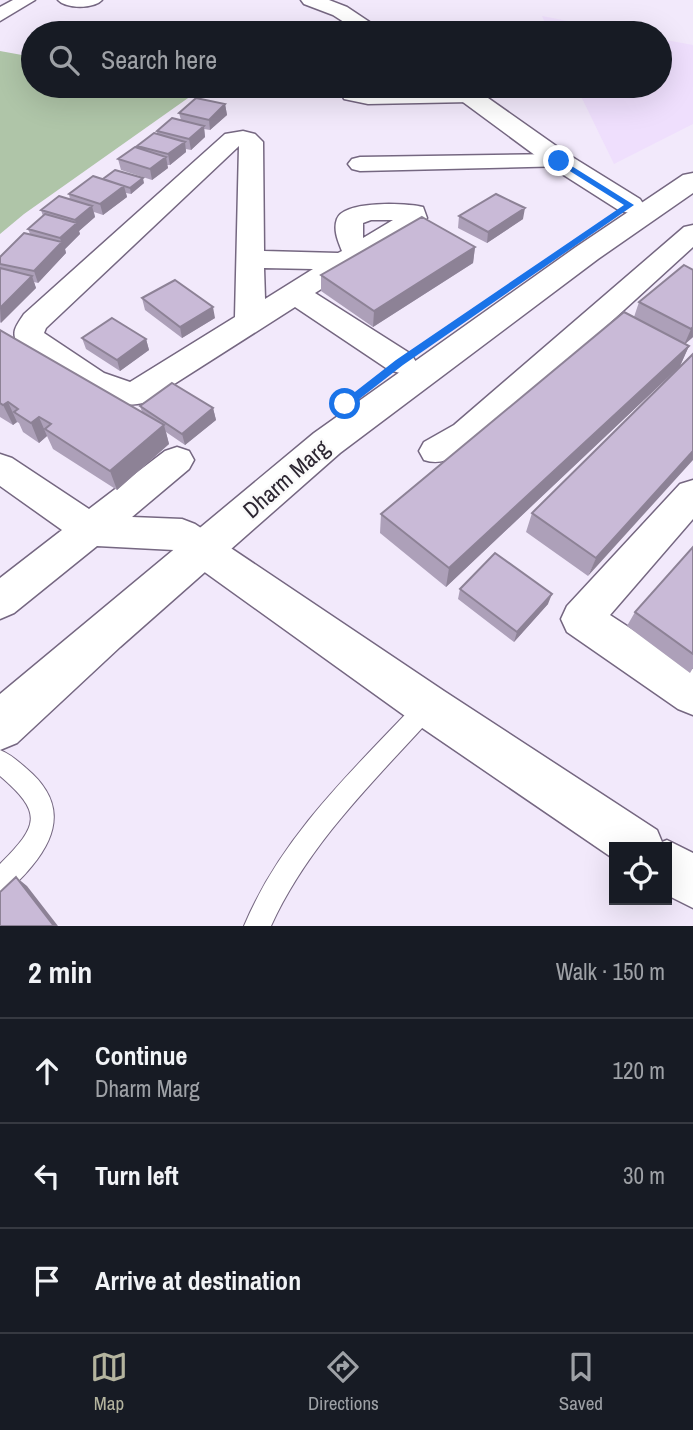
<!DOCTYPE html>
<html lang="en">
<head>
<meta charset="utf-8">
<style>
	body { margin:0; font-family:"Archivo Narrow",sans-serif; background:#242831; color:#f1f3f6 }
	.controls { position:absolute; right:21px; bottom:21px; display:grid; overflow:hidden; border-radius:0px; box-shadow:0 7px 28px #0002 }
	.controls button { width:63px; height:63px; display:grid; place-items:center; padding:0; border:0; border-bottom:2px solid #363941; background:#171b24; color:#f1f3f6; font:35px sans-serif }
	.stop { position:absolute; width:21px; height:21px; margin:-16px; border:5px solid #1a73e8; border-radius:50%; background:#fff }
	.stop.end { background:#1a73e8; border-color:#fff; box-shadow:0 2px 7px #0008 }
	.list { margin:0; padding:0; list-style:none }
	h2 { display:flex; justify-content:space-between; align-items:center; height:91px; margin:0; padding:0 28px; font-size:30px }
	h2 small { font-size:23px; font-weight:400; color:#9ea1a6 }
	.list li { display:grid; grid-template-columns:46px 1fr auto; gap:21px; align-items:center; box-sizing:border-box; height:105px; padding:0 28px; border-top:2px solid #363941 }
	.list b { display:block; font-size:26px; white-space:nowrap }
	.list p { margin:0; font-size:23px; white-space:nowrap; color:#9ea1a6 }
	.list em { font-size:23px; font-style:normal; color:#9ea1a6 }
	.icon { flex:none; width:38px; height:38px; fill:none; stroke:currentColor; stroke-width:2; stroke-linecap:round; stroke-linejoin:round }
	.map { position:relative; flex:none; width:693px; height:926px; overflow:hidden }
	.search { position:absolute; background:#171b24; box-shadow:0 7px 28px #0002; left:21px; right:21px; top:21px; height:77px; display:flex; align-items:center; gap:18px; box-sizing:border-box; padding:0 24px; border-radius:38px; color:#9ea1a6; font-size:26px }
	.sheet { height:406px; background:#171b24 }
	nav { display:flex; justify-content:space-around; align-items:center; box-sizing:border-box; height:98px; border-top:2px solid #363941; background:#171b24; font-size:19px; color:#9ea1a6 }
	nav a { display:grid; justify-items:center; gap:4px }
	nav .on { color:#b4b49e }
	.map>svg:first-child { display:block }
	.built { fill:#efdffd }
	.green { fill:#afc5a8 }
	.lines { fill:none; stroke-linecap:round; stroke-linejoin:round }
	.service-casing { stroke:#756781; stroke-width:2 }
	.minor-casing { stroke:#756781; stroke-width:3 }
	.tertiary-casing { stroke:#756781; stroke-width:3 }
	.secondary-casing { stroke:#756781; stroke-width:3 }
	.service { fill:#fff; fill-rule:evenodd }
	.minor { fill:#fff; fill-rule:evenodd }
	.tertiary { fill:#fff; fill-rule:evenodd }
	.secondary { fill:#fff; fill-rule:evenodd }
	.wall { fill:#ada0b9 }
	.shaded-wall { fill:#8d8296 }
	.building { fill:#c9bad7; stroke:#8d8296; stroke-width:2 }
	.route { fill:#1a73e8 }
	.labels { text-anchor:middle; stroke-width:5; stroke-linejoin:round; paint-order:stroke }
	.street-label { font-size:23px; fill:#2d2732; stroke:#fafafa }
</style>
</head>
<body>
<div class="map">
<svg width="693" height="926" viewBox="0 0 693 926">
	<rect width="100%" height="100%" fill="#f2e9fb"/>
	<path class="built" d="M542,16L630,33H550Z
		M660,39L693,45V124L614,164L576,86H660Z"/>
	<path class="green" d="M0,51L33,57V86H171L198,91L24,214L0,234Z"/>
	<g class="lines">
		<defs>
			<path id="service" d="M428,695L436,699L439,706L436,713C375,780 309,843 271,926H244C282,835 354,769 420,699Z
				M0,750C10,754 18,761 26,768C62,798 62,830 32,866C23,877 13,888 0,894V864C39,825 43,813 0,776Z"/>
			<path id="minor" d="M13,0H35L0,21V7Z
				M58,0H102C94,9 66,9 58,0Z
				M339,86H359L361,90L368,92L471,90L479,91L482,96L479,101L471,102L368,104L344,99Z
				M243,131L255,134L263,142L264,251L338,253L342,251C338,241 333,230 337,219C344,200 407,203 423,207L427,218L423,224L315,293L411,354L416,362L411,370L400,373L389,370L295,307L146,402C100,416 52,369 18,344C10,332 17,325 24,314L225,134ZM239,146L235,317L130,382L104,373L44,333L46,328ZM371,220H393L363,238V223ZM264,268L313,269L265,299Z
				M560,154L568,156L572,161L568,166L360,171L352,169L348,164L352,159L360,157Z
				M693,225V247L478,443C460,453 445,467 424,460L419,451L424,442L454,425L684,227Z
				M177,447L189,451L194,460L189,469L132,517L182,519L195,524L444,691L657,830L662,842L667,840L693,853V908L667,895V847H614V859L412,721L174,550L97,546L14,613L0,619V578L62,530L0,486V454L12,458L89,509L165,451Z
				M693,480V519L610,615L693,669V715L678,709L567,632L561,619L567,606L680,484Z"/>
			<path id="tertiary" d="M301,0H329L347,7L386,33H361L333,15L304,4Z
				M445,86H471L569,155L640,199L644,205L640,211L630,213L620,211L551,167L448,91Z"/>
			<path id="secondary" d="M693,173V193L598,259L340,453L120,647L17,743L0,750V694L314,433L576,247L683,175Z"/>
		</defs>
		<use href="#service" class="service-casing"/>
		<use href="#minor" class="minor-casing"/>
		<use href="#tertiary" class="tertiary-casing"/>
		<use href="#secondary" class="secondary-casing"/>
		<use href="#service" class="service"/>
		<use href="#minor" class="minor"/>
		<use href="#tertiary" class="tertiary"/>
		<use href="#secondary" class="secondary"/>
	</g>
	<path class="wall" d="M225,104L227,115L210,130L204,129L205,137L191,150L186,149V152L170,165H167L168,168L152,180L121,170L118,159L138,148L137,146L157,134V131L181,120L179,113Z
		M103,179L144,183L131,194L126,193L127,197L103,215L94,212L95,217L79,231L80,234L65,249L66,253L38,283L34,282L36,288L0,323V257L30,234L28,229L43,216L41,210L70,200L69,194Z
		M459,216L523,219L487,243L458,228Z
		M475,247L473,263L373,327L321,291V275Z
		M684,265L693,337L685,344L689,346L680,366L446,587L380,533L381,514L634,317L639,302Z
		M142,298L215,318L182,338L145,310Z
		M0,330L142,412L140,406L213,408L216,420L185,445L166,432L169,444L117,490L53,449L47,436L39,443L23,432L19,423L17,422L13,425L0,417Z
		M82,338L146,339L149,350L120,371L86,349Z
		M693,354L588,576L526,532L532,513Z
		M693,547V668L690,673L627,626L635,612Z
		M460,589L548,604L514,642L458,599Z"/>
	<path class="shaded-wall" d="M225,104L227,115L210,130L209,120Z
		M204,126L205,137L191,150L189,139Z
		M185,142L186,152L170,165L168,154Z
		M166,157L168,168L152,180L150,169Z
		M143,178L144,183L131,194L130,188Z
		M124,186L127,197L103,215L100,204Z
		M92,206L95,217L79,231L80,234L65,249L66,253L38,283L34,271L61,242L60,238L76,224L75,220Z
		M525,208L523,219L487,243L488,232Z
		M475,247L473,263L373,327L374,311Z
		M32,276L36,288L1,323L0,308Z
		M213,307L215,318L182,338L180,327Z
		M693,327V337L684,345L691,329Z
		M146,339L149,350L120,371L117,360Z
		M689,346L680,366L446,587L449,568Z
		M8,402L17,422L13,425L3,405Z
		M213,408L216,420L185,445L182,434Z
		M39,417L47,436L39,443L31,423Z
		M164,425L169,444L117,490L110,471Z
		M693,451V460L588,576L596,558Z
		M552,594L548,604L514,642L517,632Z
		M16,877L27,886L58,926H54Z"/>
	<path class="building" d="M196,98L225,104L209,120L179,113Z
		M172,118L204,126L189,139L157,131Z
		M154,133L185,142L168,154L137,146Z
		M135,147L166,157L150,169L118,159Z
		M115,170L143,178L130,188L103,179Z
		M93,176L124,186L100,204L69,194Z
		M496,194L525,208L488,232L459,216Z
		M59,196L92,206L75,220L41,210Z
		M45,214L77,223L60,238L28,229Z
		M422,217L475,247L374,311L321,275Z
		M24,233L62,242L34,271L0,264V257Z
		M684,265L693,270V327L691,329L639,302Z
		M0,268L32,276L0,308Z
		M175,280L213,307L180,327L142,298Z
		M624,312L689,346L449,568L381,514Z
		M112,318L146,339L117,360L82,338Z
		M0,330L164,425L110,471L45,429L51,424L39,417L31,423L14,412L18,409L8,402L3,405L0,403Z
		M693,354V451L596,558L532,513Z
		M172,383L213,408L182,434L140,406Z
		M693,547V654L635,612Z
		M495,553L552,594L517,632L460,589Z
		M16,877L54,926H0V892Z"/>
	<path class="route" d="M557,160H562L634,205L403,365L349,407H342V402L396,360L624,205L557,163Z"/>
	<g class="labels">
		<g class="street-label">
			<text transform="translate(286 479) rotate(-41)" y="8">Dharm Marg</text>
		</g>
	</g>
</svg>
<div class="controls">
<button><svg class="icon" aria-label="locate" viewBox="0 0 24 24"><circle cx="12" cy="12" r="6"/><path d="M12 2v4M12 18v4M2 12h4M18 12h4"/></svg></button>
</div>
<div class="stop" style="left:345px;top:404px"></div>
<div class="stop end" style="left:559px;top:161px"></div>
<div class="search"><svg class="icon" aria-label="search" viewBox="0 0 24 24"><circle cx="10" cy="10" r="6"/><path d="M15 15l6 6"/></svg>Search here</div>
</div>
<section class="sheet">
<h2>2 min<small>Walk · 150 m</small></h2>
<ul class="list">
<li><svg class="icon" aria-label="ahead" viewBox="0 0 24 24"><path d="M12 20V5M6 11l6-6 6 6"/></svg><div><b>Continue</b><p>Dharm Marg</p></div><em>120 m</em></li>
<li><svg class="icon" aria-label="left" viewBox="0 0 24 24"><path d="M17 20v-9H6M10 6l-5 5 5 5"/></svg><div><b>Turn left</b></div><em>30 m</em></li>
<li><svg class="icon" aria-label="arrive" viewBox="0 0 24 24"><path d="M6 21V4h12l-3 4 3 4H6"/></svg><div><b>Arrive at destination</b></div></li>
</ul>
</section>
<nav>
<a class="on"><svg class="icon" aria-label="map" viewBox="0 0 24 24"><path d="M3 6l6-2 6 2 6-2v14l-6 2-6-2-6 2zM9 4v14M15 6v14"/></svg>Map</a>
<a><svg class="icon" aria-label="directions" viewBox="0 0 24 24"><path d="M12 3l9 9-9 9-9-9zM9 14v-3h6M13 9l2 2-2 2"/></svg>Directions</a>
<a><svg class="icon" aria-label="saved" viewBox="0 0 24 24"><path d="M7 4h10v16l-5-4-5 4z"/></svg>Saved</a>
</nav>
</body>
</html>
